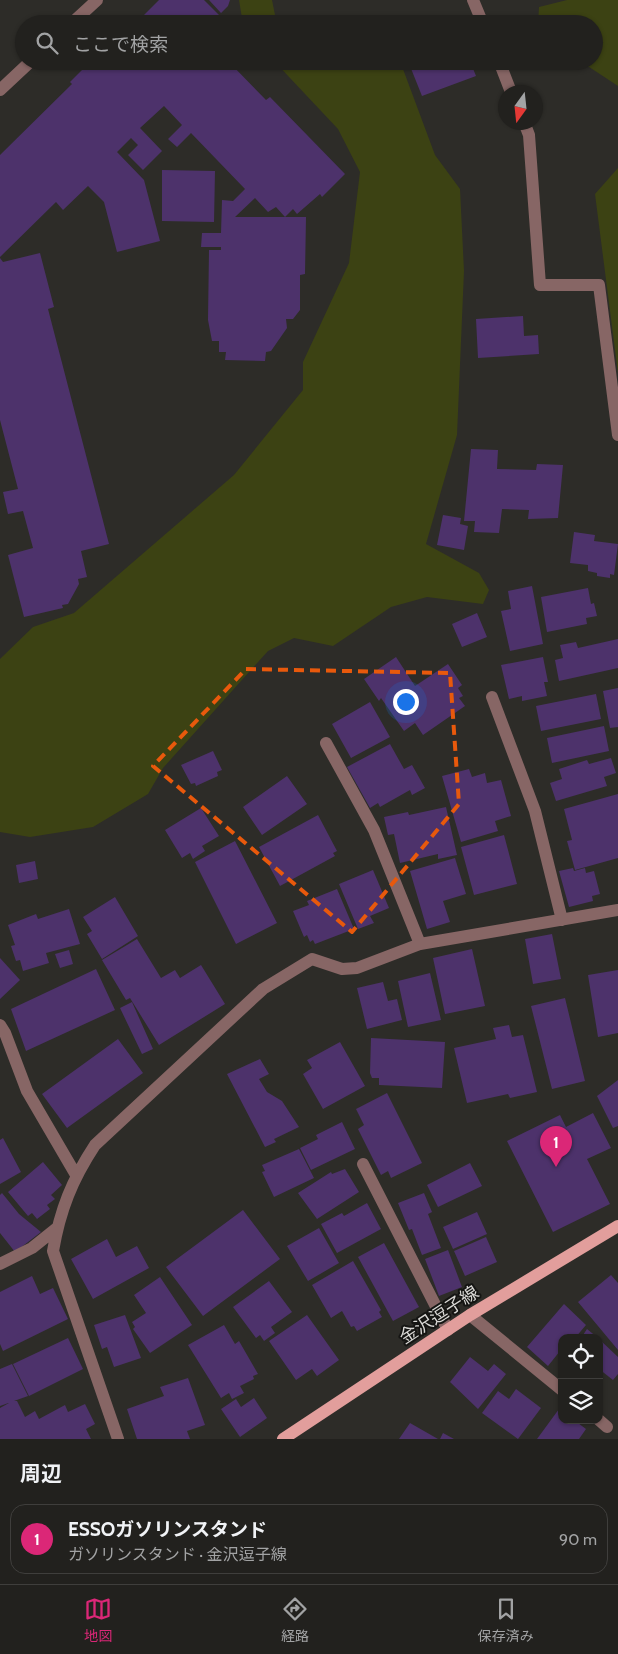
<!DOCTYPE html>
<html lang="ja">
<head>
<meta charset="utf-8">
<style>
	body { margin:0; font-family:Cabin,"Noto Sans JP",sans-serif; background:#2e2e2b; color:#f1f3f6 }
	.controls { position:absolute; right:15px; bottom:15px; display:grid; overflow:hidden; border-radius:10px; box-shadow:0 1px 4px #0004 }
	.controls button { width:45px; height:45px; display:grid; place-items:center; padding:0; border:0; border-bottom:1px solid #3f3e3c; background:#22211e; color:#f1f3f6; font:25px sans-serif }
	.compass { position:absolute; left:498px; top:85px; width:45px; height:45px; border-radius:50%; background:#22211e; box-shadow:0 1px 4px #0004; rotate:195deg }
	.you { position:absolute; left:405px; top:701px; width:18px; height:18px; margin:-12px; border:4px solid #fff; border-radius:50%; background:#1a73e8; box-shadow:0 0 0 8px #1a73e833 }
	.badge { display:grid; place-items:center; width:32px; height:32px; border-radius:50%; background:#db2777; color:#fff; font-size:16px; font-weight:700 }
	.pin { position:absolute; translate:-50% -41px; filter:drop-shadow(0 1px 2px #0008) }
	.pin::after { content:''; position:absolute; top:26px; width:18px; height:15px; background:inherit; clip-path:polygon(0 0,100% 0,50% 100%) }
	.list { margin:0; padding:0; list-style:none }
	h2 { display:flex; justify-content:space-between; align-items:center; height:65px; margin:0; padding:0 20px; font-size:21px }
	h2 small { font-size:16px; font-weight:400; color:#a2a3a4 }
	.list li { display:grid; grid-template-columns:32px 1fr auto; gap:15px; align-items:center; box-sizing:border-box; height:70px; margin:0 10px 10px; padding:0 10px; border:1px solid #3f3e3c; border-radius:15px }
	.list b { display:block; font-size:19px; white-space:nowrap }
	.list p { margin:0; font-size:16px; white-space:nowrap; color:#a2a3a4 }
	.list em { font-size:16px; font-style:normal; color:#a2a3a4 }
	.icon { flex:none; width:28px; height:28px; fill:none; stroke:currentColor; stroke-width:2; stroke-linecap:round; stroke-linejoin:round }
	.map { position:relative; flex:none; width:618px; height:1439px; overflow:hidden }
	.search { position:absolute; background:#22211e; box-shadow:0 1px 4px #0004; left:15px; right:15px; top:15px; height:55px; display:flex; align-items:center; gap:12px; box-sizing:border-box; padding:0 18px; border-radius:28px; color:#a2a3a4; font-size:19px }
	.sheet { height:145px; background:#22211e }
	nav { display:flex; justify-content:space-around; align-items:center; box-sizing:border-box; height:70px; border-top:1px solid #3f3e3c; background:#22211e; font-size:14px; color:#a2a3a4 }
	nav a { display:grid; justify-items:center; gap:2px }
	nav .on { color:#db2777 }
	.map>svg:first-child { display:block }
	.green { fill:#3c4213 }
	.building { fill:#4d326b }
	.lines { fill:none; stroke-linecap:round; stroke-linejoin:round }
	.minor { stroke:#876665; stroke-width:12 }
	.major { stroke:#e29e9c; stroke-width:12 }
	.marked { fill:none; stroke:#e8590c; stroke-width:4; stroke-dasharray:10 6; stroke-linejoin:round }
	.labels { text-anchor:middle; stroke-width:4; stroke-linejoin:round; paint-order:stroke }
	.street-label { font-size:18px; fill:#d9d8d5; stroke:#151513 }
</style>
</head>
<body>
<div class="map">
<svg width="618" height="1439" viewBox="0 0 618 1439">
	<rect width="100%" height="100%" fill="#2d2c28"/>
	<path class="green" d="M239,0H272L275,15L303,24H243Z
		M567,0H618V86L580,61H594V24H538L539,7Z
		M346,16L379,22L381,24H315Z
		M274,61H400L435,155L460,189L464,271L457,435L426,544L479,573L489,590L483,604L427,597L391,607L333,646L294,638L268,651L163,768L148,794L93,827L30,837L0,832V659L33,627L74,613L234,475L303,390V362L349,263L360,172L338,129Z
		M618,168V373L595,194Z"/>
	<path class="building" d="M159,0H204L221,17L214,24H135Z
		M209,0H230L228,6L221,13Z
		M91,61H228L266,100L270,97L345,174L322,197L320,194L297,214L293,209L285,217L276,207L268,212L255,198L235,217H306L305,274L300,275V310L293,319H286L287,328L271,351L266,352L265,361L225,360L226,352H219V341H212L208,320L209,250H221V247H201L202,233H221L222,200L233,201L245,189L191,133L177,147L168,139L182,125L164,106L140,128L162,151L143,170L128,155L138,145L131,138L117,152L144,180L160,241L117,252L104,202L88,186L63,210L56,202L0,257V155L72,84L70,82Z
		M408,61H470L476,76L422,96Z
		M162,170L215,171L214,222L162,221Z
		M40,253L54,307L48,309L109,544L81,551L87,577L78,579L79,584L68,604L62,605L63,608L24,617L8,555L33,548L23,511L8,514L3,492L18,489L0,420V258L3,262Z
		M523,316L524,336L538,335L539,354L478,358L476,319Z
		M471,449L498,450L497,469L536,470L537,464L563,465L558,518L528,519L529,510L502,509L499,533L474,532L475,521H464Z
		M443,515L461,518L460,524L468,526L464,550L437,545Z
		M574,532L595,535L594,541L618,544L614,575L610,574V578L597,576V573L588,571V565L570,563Z
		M532,586L543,644L510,651L501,611L511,609L508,591Z
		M588,588L591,604L594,603L597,616L586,618L587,624L547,632L541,597Z
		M477,613L487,637L462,647L452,624Z
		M618,639V668L559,681L555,660L563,658L560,645L576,642L578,648Z
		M396,657L415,686L448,664L462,685L458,688L463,696L459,698L465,706L423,735L415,723L404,731L381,698L379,701L364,679Z
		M543,657L548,682H544L547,696L522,701V696L509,699L501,665Z
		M618,688V727L610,728L603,691Z
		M596,694L601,719L541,731L536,706Z
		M370,702L390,737L351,758L332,724Z
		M604,726L609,751L552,763L547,738Z
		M390,744L404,769L412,765L425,788L412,795L410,790L380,807L378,803L370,808L347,767Z
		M213,751L222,770L217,772L218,776L196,786L195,783L191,784L181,765Z
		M611,758L616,773L604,777L607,786L556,801L550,783L562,779L559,769L587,760L589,764Z
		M469,769L472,777L485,773L487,783L501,780L511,816L495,821L498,831L461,842L442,776Z
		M287,776L307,804L262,835L243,807Z
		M618,794V858L575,870L567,841L572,840L564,809Z
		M446,807L457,855L438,859V854L400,863L394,834L388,835L384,817L408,812L409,815Z
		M201,808L219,836L202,846L205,851L193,859L190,853L182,858L165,830Z
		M318,815L337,851L333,853L335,856L280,886L259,847Z
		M504,835L517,884L474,895L461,847Z
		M235,841L277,923L236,944L195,862Z
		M455,858L466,894L443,901L450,922L427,929L410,871Z
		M35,861L38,879L19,883L16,865Z
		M573,868L574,871L585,868L586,873L594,871L600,894L592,896L593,901L569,907L559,871Z
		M373,870L389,908L370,916L374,923L358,929L339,884Z
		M337,889L354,929L315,944L313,940L310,942L307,935L304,937L293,911L309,905L307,901Z
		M115,897L138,936L102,959L87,934L92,931L83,917Z
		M69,909L80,944L46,953L49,963L23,971L20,960L16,961L11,946L15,945L8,925L36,914L38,919Z
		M552,934L561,979L533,984L525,939Z
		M137,939L161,978L175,970L180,978L201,965L225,1004L159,1045L130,998L126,1000L102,960Z
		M472,949L485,1006L445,1014L433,958Z
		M69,950L73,964L60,968L55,954Z
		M0,958L20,980L0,999Z
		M96,969L115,1010L26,1051L11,1009Z
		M618,970V1033L598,1037L588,975Z
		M430,973L441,1020L408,1027L398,981Z
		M383,982L388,1001L397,999L402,1020L367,1029L357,988Z
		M565,998L585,1081L552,1089L531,1006Z
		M132,1002L153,1049L142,1054L120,1008Z
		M509,1025L512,1037L523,1035L537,1092L510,1098L508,1094L467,1103L454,1048L496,1039L493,1028Z
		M371,1038L445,1042L442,1088L379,1085V1078H372L370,1073Z
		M118,1039L143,1073L67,1128L42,1094Z
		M340,1042L365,1086L323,1109L303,1074L312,1068L307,1060Z
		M260,1059L269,1074L259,1079L267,1092L282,1101L299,1127L274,1139L276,1142L265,1147L227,1074Z
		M618,1080V1126L613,1128L597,1096Z
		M387,1093L422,1163L391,1178L388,1171L381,1175L358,1129L364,1125L356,1109Z
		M593,1113L611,1148L587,1159L610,1204L553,1232L507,1141L560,1115L566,1127Z
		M342,1122L355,1149L311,1170L300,1148L318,1139L316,1135Z
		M3,1138L21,1172L0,1184V1140Z
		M299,1149L314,1178L274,1197L262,1172L265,1171L262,1165Z
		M43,1162L62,1185L51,1195L55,1199L47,1205L50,1209L37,1219L32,1213L28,1216L8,1192Z
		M470,1163L482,1186L438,1207L427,1185Z
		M345,1169L359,1192L317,1219L298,1193L331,1172L332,1174Z
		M2,1193L19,1214L41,1232L15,1252L0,1233V1195Z
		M424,1193L432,1212L428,1214L441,1248L422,1255L412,1229L409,1230L398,1203Z
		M367,1203L381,1229L337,1253L321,1224L342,1213L344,1216Z
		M243,1210L280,1259L203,1316L166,1267Z
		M477,1212L487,1234L453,1249L443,1227Z
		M319,1228L339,1263L308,1281L287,1246Z
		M486,1237L497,1262L465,1276L454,1251Z
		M107,1239L116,1257L137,1246L149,1268L93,1299L71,1259Z
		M384,1243L419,1307L393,1321L358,1257Z
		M448,1250L462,1287L439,1296L425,1259Z
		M353,1261L381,1310L379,1312L382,1317L357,1331L354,1326L351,1327L342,1311L331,1318L312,1285Z
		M611,1275L618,1283V1350L578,1302Z
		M32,1276L40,1294L53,1288L68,1319L3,1351L0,1344V1292Z
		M160,1277L192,1325L150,1353L133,1329L135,1327L132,1322L146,1313L134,1295Z
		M269,1281L292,1312L271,1327L275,1333L264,1341L260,1335L256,1338L233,1307Z
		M564,1304L586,1325L575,1338H562V1353L560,1351L548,1366L527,1347Z
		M125,1315L141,1358L114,1367L107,1347L102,1349L94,1325Z
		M307,1315L339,1360L317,1376L312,1369L296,1380L269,1341Z
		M224,1325L235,1344L239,1341L258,1374L253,1376L254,1379L240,1386L244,1393L232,1399L229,1393L221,1398L188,1345Z
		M587,1329L598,1338H581Z
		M68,1338L83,1369L29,1396L13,1364Z
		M599,1339L618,1357V1374L613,1380L599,1369Z
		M470,1357L488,1371L494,1364L506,1374L478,1409L450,1382Z
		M12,1364L28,1396L0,1406V1369Z
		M188,1378L205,1425L187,1431L190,1439H137L127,1409L164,1396L160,1387Z
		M516,1389L541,1408L518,1439L482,1413L498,1391L509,1399Z
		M254,1398L267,1418L240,1437L221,1409L236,1399L241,1407Z
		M16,1399L25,1417L35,1411L39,1419L65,1405L68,1412L85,1404L95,1424L86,1429L91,1439H0V1408Z
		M559,1409L562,1411V1420H574L586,1429L579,1439H537Z
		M410,1423L438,1439H399Z
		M443,1433L454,1439H440Z"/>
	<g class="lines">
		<path class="minor" d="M473,0L483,24
			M71,24L97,0
			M499,61L511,92
			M0,90L31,61
			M524,122L529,135L540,285H599L618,435
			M492,697L535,811L562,920
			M326,743L374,830L420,944
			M0,1025L5,1033L27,1091L76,1175
			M363,1164L448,1330
			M0,1264L32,1248L57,1228
			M470,1315L562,1390
			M599,1420L607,1427
			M118,1439L53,1251C60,1210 72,1180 95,1145L263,989L312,959L342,969L357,968L420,944L618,910"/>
		<path class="major" d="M283,1439L470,1315L618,1226"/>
	</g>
	<path class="marked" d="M246,669L450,673L459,804L352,932L153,766Z"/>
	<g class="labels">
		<g class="street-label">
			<text transform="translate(439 1315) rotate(-33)" y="6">金沢逗子線</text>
		</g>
	</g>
</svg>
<div class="controls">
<button><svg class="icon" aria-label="locate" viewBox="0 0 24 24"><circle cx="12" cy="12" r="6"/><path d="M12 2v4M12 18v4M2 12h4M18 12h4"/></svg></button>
<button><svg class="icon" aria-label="layers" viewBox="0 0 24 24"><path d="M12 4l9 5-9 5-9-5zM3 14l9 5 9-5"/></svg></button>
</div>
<svg class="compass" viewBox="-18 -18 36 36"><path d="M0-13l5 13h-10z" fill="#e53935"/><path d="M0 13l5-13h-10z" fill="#a2a3a4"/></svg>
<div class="you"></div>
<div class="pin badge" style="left:556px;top:1167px">1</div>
<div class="search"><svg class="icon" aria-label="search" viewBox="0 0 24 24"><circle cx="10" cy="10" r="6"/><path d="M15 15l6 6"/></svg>ここで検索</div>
</div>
<section class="sheet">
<h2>周辺<small></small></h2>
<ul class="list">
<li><span class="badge">1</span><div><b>ESSOガソリンスタンド</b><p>ガソリンスタンド · 金沢逗子線</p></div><em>90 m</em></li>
</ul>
</section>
<nav>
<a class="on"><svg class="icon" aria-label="map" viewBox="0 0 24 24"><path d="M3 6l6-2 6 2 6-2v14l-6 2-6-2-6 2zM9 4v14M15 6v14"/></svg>地図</a>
<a><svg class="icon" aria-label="directions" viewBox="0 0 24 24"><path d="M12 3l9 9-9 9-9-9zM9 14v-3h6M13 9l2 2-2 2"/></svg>経路</a>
<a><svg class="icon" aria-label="saved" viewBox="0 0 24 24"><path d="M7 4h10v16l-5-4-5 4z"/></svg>保存済み</a>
</nav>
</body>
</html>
